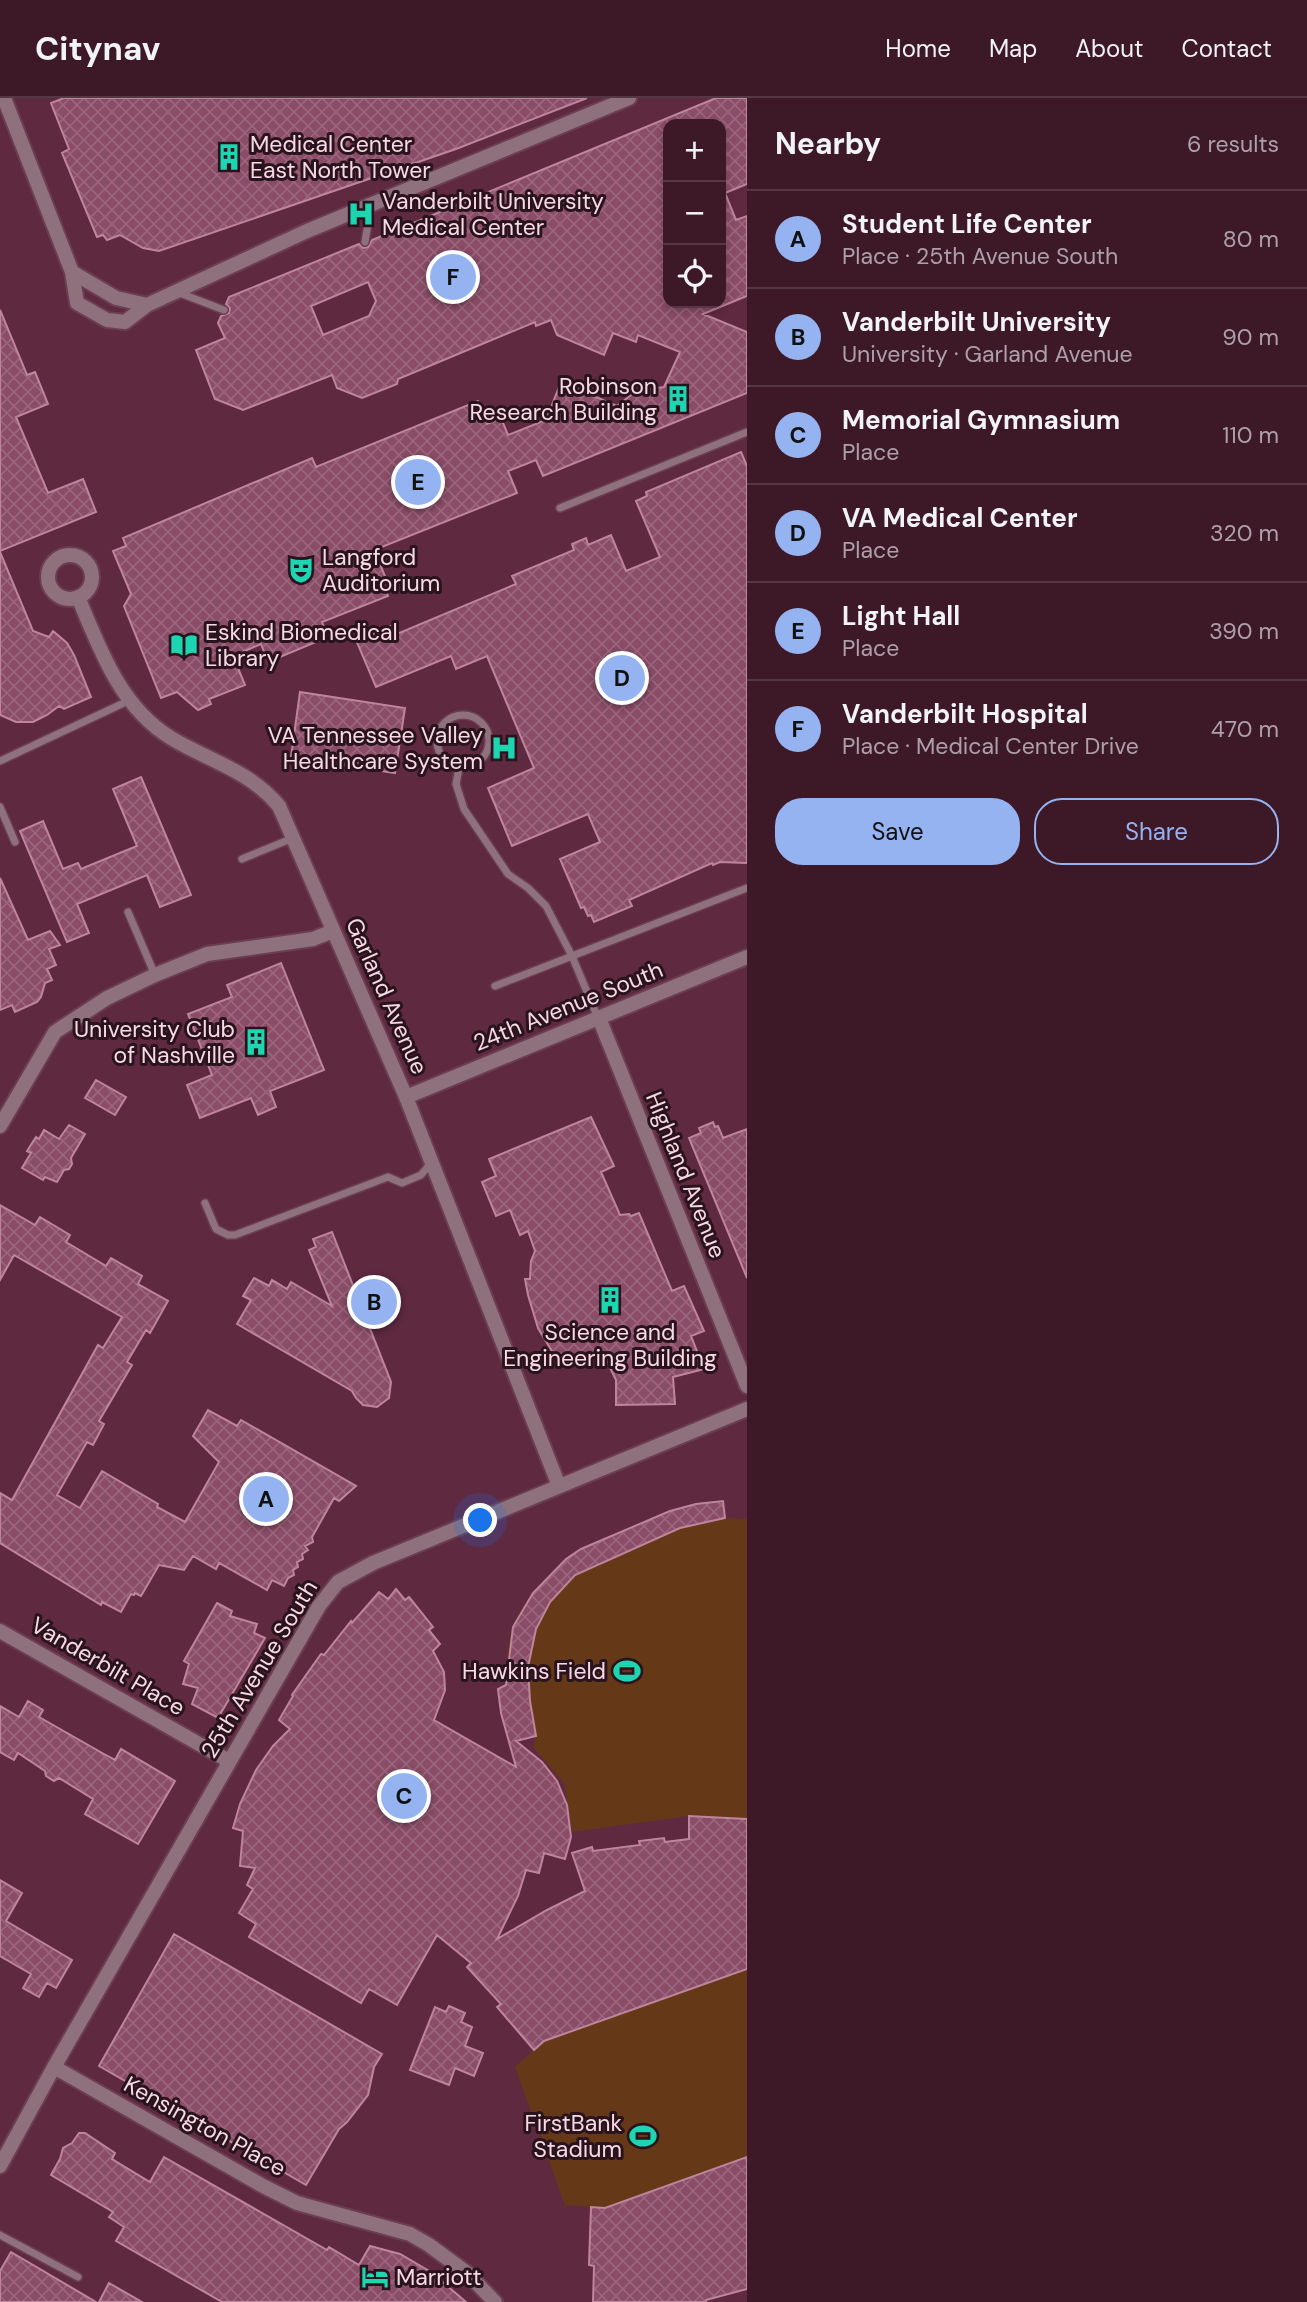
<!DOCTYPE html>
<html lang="en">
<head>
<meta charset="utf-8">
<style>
	body { margin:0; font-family:"DM Sans",sans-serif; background:#482634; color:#f1f3f6 }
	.controls { position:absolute; right:21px; top:21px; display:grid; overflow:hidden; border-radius:14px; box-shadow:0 4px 10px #0003 }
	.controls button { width:63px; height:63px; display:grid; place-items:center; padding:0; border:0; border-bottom:2px solid #563845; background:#3d1928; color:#f1f3f6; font:35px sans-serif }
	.you { position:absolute; left:481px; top:1423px; width:24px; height:24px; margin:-18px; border:5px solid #fff; border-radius:50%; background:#1a73e8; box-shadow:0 0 0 10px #1a73e833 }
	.badge { display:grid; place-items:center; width:46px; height:46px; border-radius:50%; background:#95b2f1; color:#111; font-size:23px; font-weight:700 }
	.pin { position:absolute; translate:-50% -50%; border:4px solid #fff; box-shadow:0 2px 7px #0006 }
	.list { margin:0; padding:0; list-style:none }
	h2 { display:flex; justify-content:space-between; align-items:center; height:91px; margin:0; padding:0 28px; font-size:30px }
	h2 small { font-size:23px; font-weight:400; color:#ada0a8 }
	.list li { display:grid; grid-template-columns:46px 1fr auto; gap:21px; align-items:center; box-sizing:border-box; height:98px; padding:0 28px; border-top:2px solid #563845 }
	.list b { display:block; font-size:26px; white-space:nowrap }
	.list p { margin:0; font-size:23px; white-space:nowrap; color:#ada0a8 }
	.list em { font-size:23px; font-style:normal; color:#ada0a8 }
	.actions { display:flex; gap:14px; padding:21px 28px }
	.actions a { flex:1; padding:16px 0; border:2px solid #95b2f1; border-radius:28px; text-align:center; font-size:24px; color:#95b2f1 }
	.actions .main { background:#95b2f1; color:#111 }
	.icon { flex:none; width:38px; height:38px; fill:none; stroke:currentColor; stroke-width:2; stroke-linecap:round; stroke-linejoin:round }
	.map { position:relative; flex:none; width:747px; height:2204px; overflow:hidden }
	header { display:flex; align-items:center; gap:42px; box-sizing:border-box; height:98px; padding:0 35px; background:#3d1928; border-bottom:2px solid #563845 }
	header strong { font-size:33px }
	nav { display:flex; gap:38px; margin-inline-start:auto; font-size:24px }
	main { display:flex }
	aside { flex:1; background:#3d1928 }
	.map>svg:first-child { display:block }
	.built { fill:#5f2940; fill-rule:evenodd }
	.garden { fill:#653918 }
	.building { fill:url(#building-cross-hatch); stroke:#bf859c; stroke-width:2; fill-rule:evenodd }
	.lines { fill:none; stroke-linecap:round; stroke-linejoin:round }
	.lane-casing { stroke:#6c3e52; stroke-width:10 }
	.street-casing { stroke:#6c3e52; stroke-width:18 }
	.lane { stroke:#8e717c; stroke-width:7 }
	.street { stroke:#8e717c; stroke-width:14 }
	.labels { text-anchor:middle; stroke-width:6; stroke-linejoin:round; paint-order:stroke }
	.poi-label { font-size:23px; fill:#f8d8e3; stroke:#29141d; text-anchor:start }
	.street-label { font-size:23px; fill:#f8d8e3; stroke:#29141d }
</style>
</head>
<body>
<header>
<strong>Citynav</strong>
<nav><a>Home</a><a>Map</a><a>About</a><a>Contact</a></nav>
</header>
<main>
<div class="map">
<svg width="747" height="2204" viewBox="0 0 747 2204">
	<defs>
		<pattern id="building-cross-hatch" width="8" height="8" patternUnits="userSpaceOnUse" patternTransform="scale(1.75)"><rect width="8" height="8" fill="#8a4c66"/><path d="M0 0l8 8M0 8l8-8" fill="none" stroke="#9b657c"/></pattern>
	</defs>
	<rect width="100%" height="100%" fill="#512136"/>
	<path class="built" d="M0,0H747V2204H0ZM668,26H721V205H668Z"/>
	<path class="garden" d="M723,1403L725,1420L747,1421V1748L689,1718L572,1734L564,1685L533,1649L536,1638L509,1644C507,1611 502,1560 513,1529C525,1498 554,1469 581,1451L696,1406Z
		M747,1751V2191L707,2202L706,2204H593L594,2168L589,2167L591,2109L565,2107L515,1969L534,1952L497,1909L501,1906L467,1869L523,1826L595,1788Z"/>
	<path class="building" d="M64,0H587L456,51L159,153L143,150L120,137L107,142L103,137L97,139L62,55L69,51L51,5Z
		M716,0H747V86L725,95L736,122L747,118V198L703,216L747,234V295L543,378L536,362L508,373L517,395L374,452L387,483L383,485L388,498L322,524L328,539L268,564L261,546L233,558L245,587L209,601L211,606L198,612L177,594L161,600L124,508L131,496L113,453L126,448L123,440L312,360L316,369L478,303L487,326L501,320L508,337L546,322L561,284L617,308L636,293L664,289L680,254L638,237L636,244L613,235L604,257L557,237L551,222L536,228L535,224L398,281L397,286L362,300L337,290L332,277L243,312L215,301L196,252L225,240L218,225L221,218L229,215L230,210L226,206L229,199L359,146L363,150L368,149L372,142ZM668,26H721V205H668ZM368,184L376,203L369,218L323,237L311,208Z
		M0,212L27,277L35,274L48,306L16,319L48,395L83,381L96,414L0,453Z
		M741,354L747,368V765L720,764L713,767L712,765L629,802L632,808L594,824L591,817L588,818L584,809L581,810L560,761L600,744L588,716L512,748L488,690L534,670L487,558L456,571L451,558L376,589L356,542L393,527L397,536L516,486L512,478L574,452L572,446L586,440L588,447L611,437L626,473L660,459L636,403L647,398L646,394Z
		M0,454L33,533L49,539L53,533L67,545L74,557L91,599L64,611L59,608L47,617L33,624H16L0,617Z
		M300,594L405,610L395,675L291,659Z
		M141,679L191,797L160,809L147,777L77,806L89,835L67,844L20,733L43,723L63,771L78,765L81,771L137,748L113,691Z
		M0,780L28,842L50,833L60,847L49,851L56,867L47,871L52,882L45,885L41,899L37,904L15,914L12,907L0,912Z
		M281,865L324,972L270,993L276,1009L258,1017L251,1000L200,1020L187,987L212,977L188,916L232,899L227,887Z
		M96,982L126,999L115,1017L85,1000Z
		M591,1019L614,1068L601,1074L620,1117L629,1116L631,1118L639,1115L672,1193L684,1188L704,1233L691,1238L704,1271L673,1279L675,1306L616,1307V1282L601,1251L578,1260L569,1267L561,1256L556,1260L538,1230L528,1197L525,1181H530L531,1163L535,1153L528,1133L520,1137L510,1112L496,1118L482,1084L496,1078L489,1061Z
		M713,1024L715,1029L718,1028L723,1040L747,1031V1180L689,1040L701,1035L699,1030Z
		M69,1027L85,1036L71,1060L72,1066L69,1071L64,1072L57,1084L45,1079L43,1082L22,1070L31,1055L27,1053L36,1039L39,1041L44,1032L59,1041Z
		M0,1107L35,1127L40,1119L70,1137L66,1144L106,1168L111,1160L142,1178L138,1186L168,1203L150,1235L146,1232L127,1264L132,1267L99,1323L104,1326L93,1347L87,1344L57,1397L80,1410L102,1373L158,1406L157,1409L185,1424L219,1364L193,1338L208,1312L237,1328L241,1322L356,1388L339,1403L334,1400L312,1439L313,1444L305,1448L308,1452L302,1456L303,1461L297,1464L298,1469L293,1472L294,1477L288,1480L284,1488L272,1482L267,1492L219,1465L216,1471L193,1458L184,1472L159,1467L141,1498L135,1495L134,1497L131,1496L121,1514L102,1504L101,1507L0,1445V1395L12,1402L98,1247L103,1250L122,1219L14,1157L0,1182Z
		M332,1134L391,1284L389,1300L377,1309L363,1307L356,1300L352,1293L237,1226L251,1202L243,1198L254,1180L269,1188L272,1182L287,1191L291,1184L332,1208L309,1152L316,1149L313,1141Z
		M723,1403L725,1420L680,1430L575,1477L550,1504L536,1531L528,1569L530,1603L536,1638L516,1643L542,1664L557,1683L567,1707L571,1739L565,1761L544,1755L539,1775L526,1772L518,1798L497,1841L547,1812L585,1793L572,1755L592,1749L593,1753L640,1747L639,1743L664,1740L665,1744L689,1741V1718L747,1721V1871L544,1943L534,1952L497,1909L501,1906L467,1869L471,1865L437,1837L397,1907L369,1891L361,1905L249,1839L256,1826L239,1815L253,1791L247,1787L255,1770L240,1768L243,1733L233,1730L240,1706L256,1672L273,1648L290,1631L279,1622L293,1598L292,1597L321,1556L324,1557L351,1523L352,1525L379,1494L388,1501L396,1491L405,1502L409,1499L433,1529L429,1532L440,1546L433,1553L444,1574L445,1592L434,1622L516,1669L501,1615L498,1591L506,1587L513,1529L533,1495L566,1461L581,1451L670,1413L696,1406Z
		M217,1505L232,1513L230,1518L257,1526L254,1535L265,1540L218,1620L192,1606L198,1590L183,1586L189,1566L184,1563Z
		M28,1603L43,1612L39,1619L104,1656L115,1662L121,1651L175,1683L138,1746L85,1716L93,1701L59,1680L54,1683L46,1678L45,1673L18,1655L14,1662L0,1654V1608L19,1619Z
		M0,1782L22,1795L6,1823L72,1862L56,1890L47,1885L39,1899L23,1890L31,1876L0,1858Z
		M174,1836L382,1956L374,1969L368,1997L347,2024L339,2031L306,2087L99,1968Z
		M449,1908L465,1915L461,1924L472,1929L465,1948L483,1955L474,1978L455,1970L449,1987L410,1972L435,1909L446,1914Z
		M79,2035H85L115,2055L112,2061L150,2084L164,2059L327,2152L329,2149L359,2167L370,2148L400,2156L431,2174L466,2204H222L116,2143L124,2129L109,2119L113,2114L51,2077L60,2061L63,2050L72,2045Z
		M747,2059V2191L706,2202V2204H593L594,2168L589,2167L591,2109L605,2110Z
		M11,2154L96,2204H0V2173Z
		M109,2185L142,2204H99Z"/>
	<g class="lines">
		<defs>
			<path id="lane" d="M365,144L371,107
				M177,194L224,212
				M560,410L747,334
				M437 643a26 26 0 1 1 52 0a26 26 0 1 1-52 0Z
				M0,663L128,603
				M459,670L456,686L464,711L508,776L528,790L546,808L572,858L598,920
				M0,709L15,744
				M242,761L293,740
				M128,814L155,877
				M495,888L747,790
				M205,1105L216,1131L228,1137H235L388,1079L402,1085L421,1077L431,1065
				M0,2137L78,2179"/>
			<path id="street" d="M4,0L72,174L116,200L147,207L307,133L629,0
				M72,174L77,205L107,222L125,224L147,207
				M48 479a22 22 0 1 1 44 0a22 22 0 1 1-44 0Z
				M78,499C100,551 120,609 171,640C209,663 249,672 279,708L406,999L559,1388
				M599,920L747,1288
				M406,999L747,859
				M0,1028L55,934L107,900L155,877L207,856L313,841L333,833
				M0,1533L229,1663
				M54,1969L263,2088L297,2105L410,2136L429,2147L467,2175L495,2204
				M0,2068L54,1969L319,1508L338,1484L373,1465L747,1311"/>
		</defs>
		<use href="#lane" class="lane-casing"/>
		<use href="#street" class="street-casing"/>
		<use href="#lane" class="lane"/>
		<use href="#street" class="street"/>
	</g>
	<defs>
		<symbol id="building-bare" viewBox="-9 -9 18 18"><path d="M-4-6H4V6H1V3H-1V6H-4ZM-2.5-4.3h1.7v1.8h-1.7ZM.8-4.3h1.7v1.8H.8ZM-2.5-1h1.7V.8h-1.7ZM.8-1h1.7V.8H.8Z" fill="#1dd5b1" stroke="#29141d" stroke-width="2.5" paint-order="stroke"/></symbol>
		<symbol id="hospital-bare" viewBox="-9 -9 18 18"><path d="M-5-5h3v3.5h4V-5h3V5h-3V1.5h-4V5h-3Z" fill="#1dd5b1" stroke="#29141d" stroke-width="2.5" paint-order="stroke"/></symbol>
		<symbol id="theatre-bare" viewBox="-9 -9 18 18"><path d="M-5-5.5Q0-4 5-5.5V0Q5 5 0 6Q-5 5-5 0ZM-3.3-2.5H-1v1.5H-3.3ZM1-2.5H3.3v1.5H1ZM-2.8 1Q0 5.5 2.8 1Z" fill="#1dd5b1" stroke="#29141d" stroke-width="2.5" paint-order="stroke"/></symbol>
		<symbol id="library-bare" viewBox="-9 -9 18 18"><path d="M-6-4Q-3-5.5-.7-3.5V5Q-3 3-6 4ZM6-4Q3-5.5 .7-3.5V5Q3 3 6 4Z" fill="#1dd5b1" stroke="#29141d" stroke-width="2.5" paint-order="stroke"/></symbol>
		<symbol id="stadium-bare" viewBox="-9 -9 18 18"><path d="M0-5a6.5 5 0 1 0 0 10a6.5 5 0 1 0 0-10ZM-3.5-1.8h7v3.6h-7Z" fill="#1dd5b1" stroke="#29141d" stroke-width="2.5" paint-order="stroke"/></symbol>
		<symbol id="hotel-bare" viewBox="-9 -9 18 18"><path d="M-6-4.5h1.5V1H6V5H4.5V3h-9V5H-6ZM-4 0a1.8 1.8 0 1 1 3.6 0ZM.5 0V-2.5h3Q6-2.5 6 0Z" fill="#1dd5b1" stroke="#29141d" stroke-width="2.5" paint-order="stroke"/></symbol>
	</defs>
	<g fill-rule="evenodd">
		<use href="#building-bare" x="210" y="40" width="38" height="38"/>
		<use href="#hospital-bare" x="342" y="97" width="38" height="38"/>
		<use href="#building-bare" x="659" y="282" width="38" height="38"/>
		<use href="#theatre-bare" x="282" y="453" width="38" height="38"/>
		<use href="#library-bare" x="165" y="528" width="38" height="38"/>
		<use href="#hospital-bare" x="485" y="631" width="38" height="38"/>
		<use href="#building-bare" x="237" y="925" width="38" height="38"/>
		<use href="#building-bare" x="591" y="1183" width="38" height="38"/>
		<use href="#stadium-bare" x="608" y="1554" width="38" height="38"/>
		<use href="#stadium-bare" x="624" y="2019" width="38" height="38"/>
		<use href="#hotel-bare" x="356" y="2160" width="38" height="38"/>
	</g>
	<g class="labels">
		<g class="poi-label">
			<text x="250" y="54">Medical Center<tspan x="250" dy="26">East North Tower</tspan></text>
			<text x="382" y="111">Vanderbilt University<tspan x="382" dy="26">Medical Center</tspan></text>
			<text x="657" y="296" text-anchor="end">Robinson<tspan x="657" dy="26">Research Building</tspan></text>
			<text x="322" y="467">Langford<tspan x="322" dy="26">Auditorium</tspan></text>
			<text x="205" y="542">Eskind Biomedical<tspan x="205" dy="26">Library</tspan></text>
			<text x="483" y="645" text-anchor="end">VA Tennessee Valley<tspan x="483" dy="26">Healthcare System</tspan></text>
			<text x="235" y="939" text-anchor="end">University Club<tspan x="235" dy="26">of Nashville</tspan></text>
			<text x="610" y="1242" text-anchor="middle">Science and<tspan x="610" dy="26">Engineering Building</tspan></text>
			<text x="606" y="1581" text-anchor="end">Hawkins Field</text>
			<text x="622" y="2033" text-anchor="end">FirstBank<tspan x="622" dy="26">Stadium</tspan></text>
			<text x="396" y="2187">Marriott</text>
		</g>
		<g class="street-label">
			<text transform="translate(387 898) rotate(66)" y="8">Garland Avenue</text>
			<text transform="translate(568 908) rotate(-22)" y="8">24th Avenue South</text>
			<text transform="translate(686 1077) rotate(68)" y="8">Highland Avenue</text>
			<text transform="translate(108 1568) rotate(30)" y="8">Vanderbilt Place</text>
			<text transform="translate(259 1571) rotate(-59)" y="8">25th Avenue South</text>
			<text transform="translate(205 2028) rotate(29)" y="8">Kensington Place</text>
		</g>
	</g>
</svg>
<div class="controls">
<button>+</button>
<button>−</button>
<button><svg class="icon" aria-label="locate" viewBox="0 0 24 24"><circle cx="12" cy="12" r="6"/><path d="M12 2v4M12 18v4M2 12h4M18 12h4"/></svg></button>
</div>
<div class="you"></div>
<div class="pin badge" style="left:266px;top:1401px">A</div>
<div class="pin badge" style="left:374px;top:1204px">B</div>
<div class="pin badge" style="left:404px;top:1698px">C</div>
<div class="pin badge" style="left:622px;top:580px">D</div>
<div class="pin badge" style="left:418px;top:384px">E</div>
<div class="pin badge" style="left:453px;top:179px">F</div>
</div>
<aside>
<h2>Nearby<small>6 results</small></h2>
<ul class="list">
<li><span class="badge">A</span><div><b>Student Life Center</b><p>Place · 25th Avenue South</p></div><em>80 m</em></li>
<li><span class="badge">B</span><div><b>Vanderbilt University</b><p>University · Garland Avenue</p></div><em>90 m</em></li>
<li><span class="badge">C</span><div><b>Memorial Gymnasium</b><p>Place</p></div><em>110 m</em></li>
<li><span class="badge">D</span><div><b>VA Medical Center</b><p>Place</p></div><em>320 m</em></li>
<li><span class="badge">E</span><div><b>Light Hall</b><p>Place</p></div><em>390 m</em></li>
<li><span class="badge">F</span><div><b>Vanderbilt Hospital</b><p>Place · Medical Center Drive</p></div><em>470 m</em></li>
</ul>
<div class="actions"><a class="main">Save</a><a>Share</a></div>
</aside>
</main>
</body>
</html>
